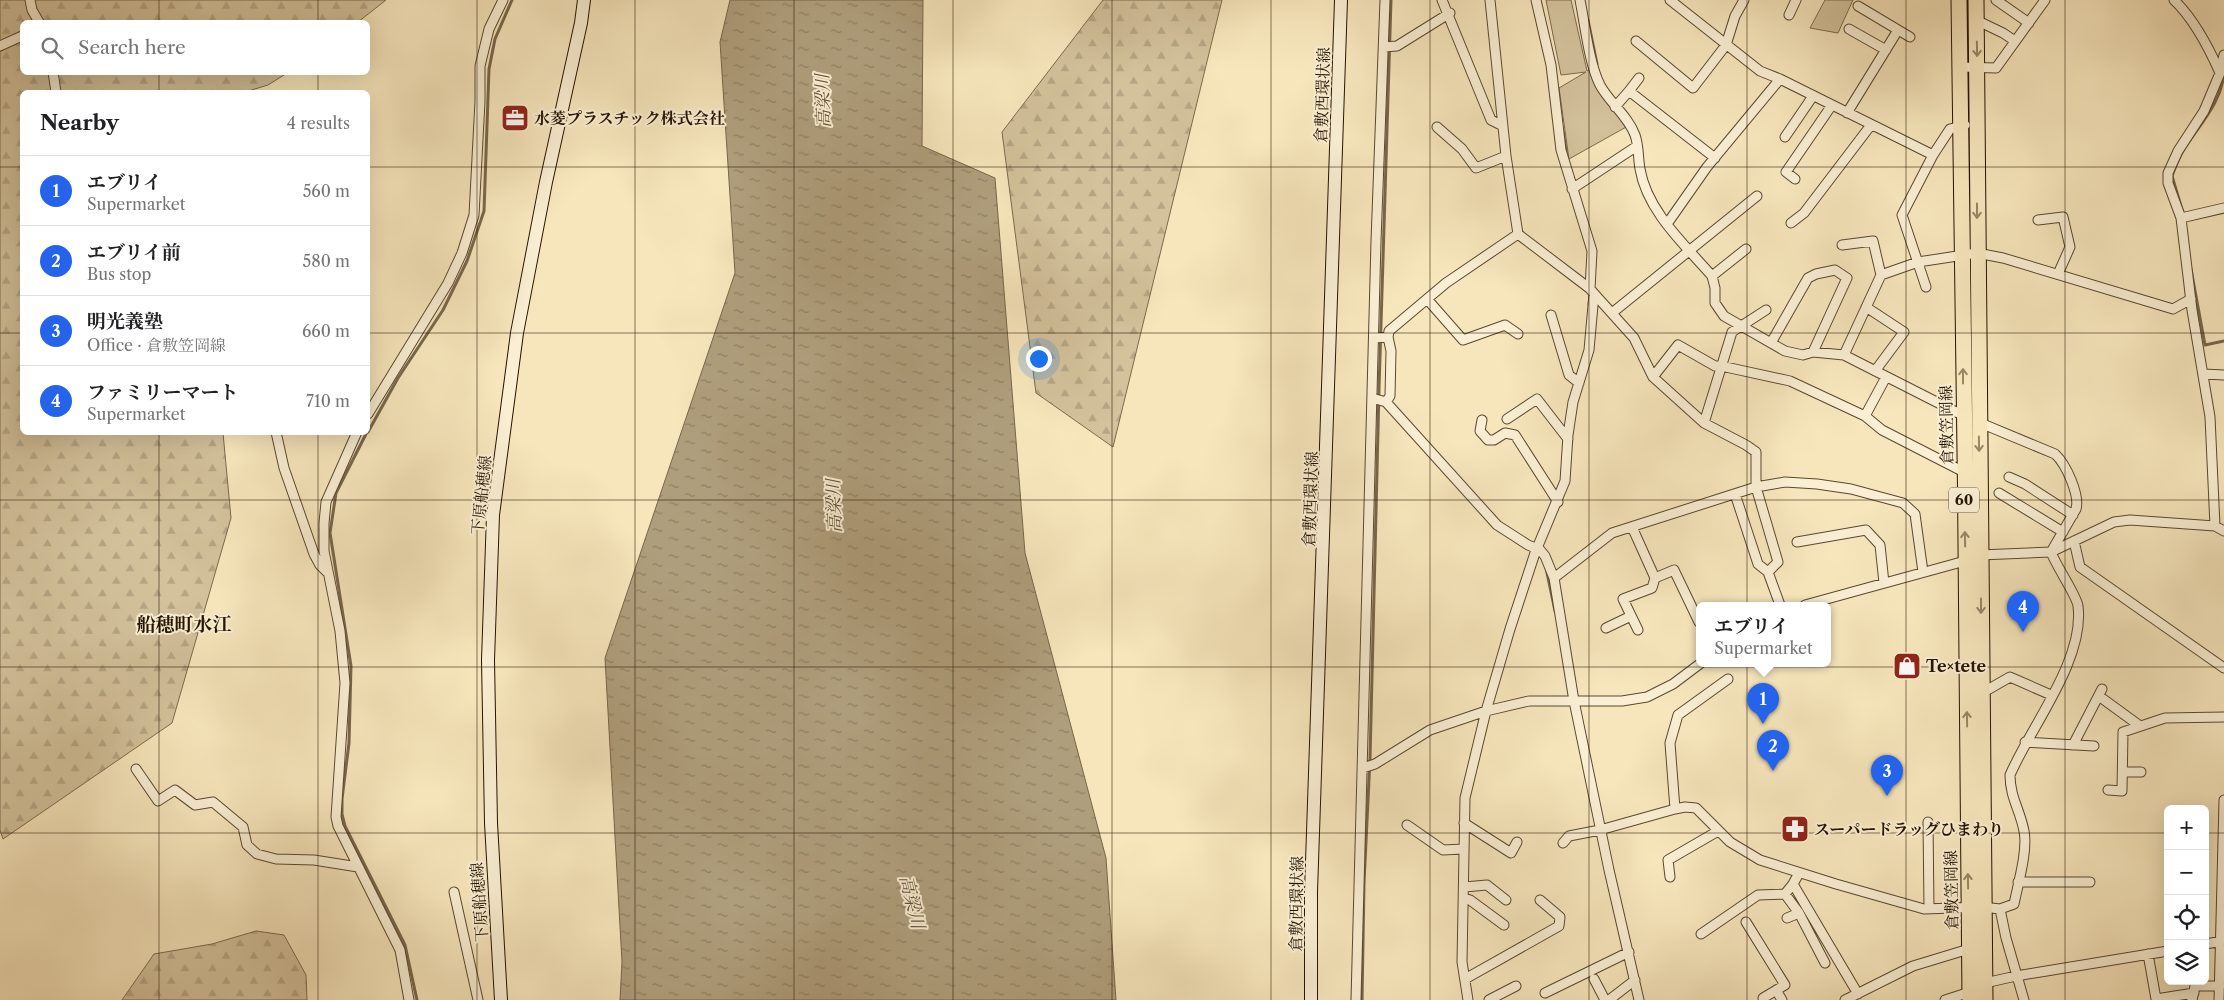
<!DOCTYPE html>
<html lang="en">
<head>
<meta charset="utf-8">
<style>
	body { margin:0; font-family:"Libre Caslon Text","Noto Serif JP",serif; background:#f2f2f2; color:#202124 }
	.controls { position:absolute; right:15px; bottom:15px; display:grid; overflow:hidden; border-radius:8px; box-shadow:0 5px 20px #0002 }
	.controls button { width:45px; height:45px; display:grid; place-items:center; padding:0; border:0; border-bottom:1px solid #e0e0e0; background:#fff; color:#202124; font:25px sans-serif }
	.you { position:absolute; left:1038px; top:358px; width:18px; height:18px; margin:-12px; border:4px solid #fff; border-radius:50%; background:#1a73e8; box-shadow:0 0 0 8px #1a73e833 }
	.badge { display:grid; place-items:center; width:32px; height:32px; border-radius:50%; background:#2563eb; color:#fff; font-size:16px; font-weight:700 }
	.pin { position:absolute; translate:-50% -41px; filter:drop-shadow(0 1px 2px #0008) }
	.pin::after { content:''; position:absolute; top:26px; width:18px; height:15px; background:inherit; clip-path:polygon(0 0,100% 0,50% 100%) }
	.popup { position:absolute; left:1696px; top:602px; width:135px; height:65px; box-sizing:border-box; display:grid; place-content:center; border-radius:8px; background:#fff; filter:drop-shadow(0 1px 4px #0005); font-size:16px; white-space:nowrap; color:#757577 }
	.popup b { font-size:19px; color:#202124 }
	.popup::after { content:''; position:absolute; left:50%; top:100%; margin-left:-10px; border:10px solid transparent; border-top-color:#fff }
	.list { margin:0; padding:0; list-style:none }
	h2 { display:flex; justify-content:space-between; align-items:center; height:65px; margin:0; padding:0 20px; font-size:21px }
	h2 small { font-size:16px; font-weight:400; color:#757577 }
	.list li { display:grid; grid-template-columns:32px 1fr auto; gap:15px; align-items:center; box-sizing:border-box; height:70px; padding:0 20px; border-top:1px solid #e0e0e0 }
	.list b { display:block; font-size:19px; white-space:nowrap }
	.list p { margin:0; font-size:16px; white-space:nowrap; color:#757577 }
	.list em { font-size:16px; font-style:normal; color:#757577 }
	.icon { flex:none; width:28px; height:28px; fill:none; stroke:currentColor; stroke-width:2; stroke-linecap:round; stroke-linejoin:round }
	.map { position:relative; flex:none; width:2224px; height:1000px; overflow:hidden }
	.search { position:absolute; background:#fff; box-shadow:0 5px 20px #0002; left:20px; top:20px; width:350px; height:55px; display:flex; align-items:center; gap:12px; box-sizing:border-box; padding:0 18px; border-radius:8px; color:#757577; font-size:19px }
	.panel { position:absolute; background:#fff; box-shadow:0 5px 20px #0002; left:20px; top:90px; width:350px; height:345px; border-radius:8px }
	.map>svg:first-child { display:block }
	.forest { fill:url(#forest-firs); stroke:#7c6a4e }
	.park { fill:#d3c29c; stroke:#7c6a4e }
	.water { fill:url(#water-ripples); stroke:#77664b }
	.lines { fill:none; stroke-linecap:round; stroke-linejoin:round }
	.stream { stroke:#77664b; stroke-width:3 }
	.street-casing { stroke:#594830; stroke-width:11 }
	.secondary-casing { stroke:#241301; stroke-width:14 }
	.primary-casing { stroke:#241301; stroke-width:17 }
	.street { stroke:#faefd3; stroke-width:9 }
	.secondary { stroke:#faefd3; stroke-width:12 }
	.primary { stroke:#f7e6bc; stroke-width:15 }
	.oneway { stroke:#988768 }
	.grid { fill:none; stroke:#241301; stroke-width:1; stroke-opacity:0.55 }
	.labels { text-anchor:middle; stroke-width:4; stroke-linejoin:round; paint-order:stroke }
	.shield { fill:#faefd3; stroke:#645540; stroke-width:1 }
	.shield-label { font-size:15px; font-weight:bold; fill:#241301 }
	.street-label { font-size:16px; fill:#241301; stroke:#faefd3 }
	.poi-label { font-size:16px; font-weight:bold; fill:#241301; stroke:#faefd3; text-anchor:start }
	.water-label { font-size:18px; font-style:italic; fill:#635238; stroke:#faefd3 }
	.quarter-label { font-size:19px; font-weight:bold; fill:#241301; stroke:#faefd3 }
</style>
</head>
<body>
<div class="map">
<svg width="2224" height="1000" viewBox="0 0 2224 1000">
	<defs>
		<pattern id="forest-firs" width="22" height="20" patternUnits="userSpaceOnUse" patternTransform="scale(1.25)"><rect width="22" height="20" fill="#d3c29c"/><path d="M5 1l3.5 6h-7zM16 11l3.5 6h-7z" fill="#b5a685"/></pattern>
		<pattern id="water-ripples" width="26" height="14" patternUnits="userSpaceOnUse" patternTransform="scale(1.25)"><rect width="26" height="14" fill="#af9e7c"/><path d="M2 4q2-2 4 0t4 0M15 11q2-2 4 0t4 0" fill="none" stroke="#8e8063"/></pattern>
	</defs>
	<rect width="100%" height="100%" fill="#f7e6bc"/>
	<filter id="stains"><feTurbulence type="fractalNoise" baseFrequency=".004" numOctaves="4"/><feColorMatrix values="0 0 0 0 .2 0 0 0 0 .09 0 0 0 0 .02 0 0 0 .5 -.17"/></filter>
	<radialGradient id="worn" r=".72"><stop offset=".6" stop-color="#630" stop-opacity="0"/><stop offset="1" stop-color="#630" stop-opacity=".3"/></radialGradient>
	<path class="forest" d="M0,0H386L358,22H22V72L287,73L268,85L245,92H22V432L223,433L231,518L172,723L3,839L0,830Z
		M1103,0H1222L1113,447L1036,393L1002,132Z
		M256,931L284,935L306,975L307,1000H122L154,954L212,944Z"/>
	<path class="park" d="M1546,0H1571L1587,71L1595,67L1628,126L1569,159L1559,88L1586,72L1561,75Z
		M1825,0H1853L1838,33L1810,28Z"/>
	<path class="water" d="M730,0H923L922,146L995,178L1025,553L1106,858L1116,1000H620L622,962L605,658L735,273L720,42Z"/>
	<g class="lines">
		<path class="stream" d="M1588,20L1597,64
			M1563,131L1567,157
			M2183,213L2172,176C2175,168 2178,159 2183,151C2198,126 2222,103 2224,72
			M2191,269L2205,345L2224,341
			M1589,304L1591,291
			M367,432L336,493L330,533L351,666L349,743L342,799V814L345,826L405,945L417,1000
			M368,432L398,378L443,310L467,261L484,211L489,69L495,39L512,0
			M1546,568L1555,611
			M1362,1000L1364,883L1370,759L1379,389L1391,0"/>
		<defs>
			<path id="street" d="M30,0L32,10L39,22
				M1442,0L1491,120L1501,125
				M1536,0L1551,65L1561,150L1592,251L1590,289L1634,338L1653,377L1704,423L1746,445L1756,452V487L1778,562L1768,572
				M1580,0C1585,25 1589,63 1600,85C1609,102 1628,116 1635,135C1639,146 1638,158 1640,169C1647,211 1685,245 1712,276L1715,288V303L1724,316L1785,351L1803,355L1813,352L1844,355L1966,417
				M1670,0L1760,71L1780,79
				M1996,0L2029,23
				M2174,0C2194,19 2209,48 2220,73
				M1858,6L1910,37
				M1789,15L1796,0
				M1976,20L2003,33L2015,41
				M1849,29L1886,50
				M1636,41L1693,88L1726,45L1735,16L1744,0
				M0,46L22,36
				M1384,47L1397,46L1450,13
				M1960,67L1996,68L2045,0
				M53,72L56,92
				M1629,91L1639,78
				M1615,107L1629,91L1715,158
				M1847,113L1898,30
				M1437,127L1462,149L1476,168L1506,156L1490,0
				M1785,137L1813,96
				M1506,156L1518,234L1589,288
				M1795,179L1786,172L1832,105
				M1572,189L1637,146
				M2181,218L2224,208
				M2038,220L2063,217L2070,247L2058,274
				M1791,223L1804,213L1871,125
				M1667,224L1707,167L1780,79L1933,155
				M1842,245L1873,241L1881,275L1844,355
				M1881,275L1918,262L1977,253L2003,258L2173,309L2191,299
				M1712,276L1746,249
				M1926,287L1902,215L1933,155L1950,129L1965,125
				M1427,299L1463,340L1505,325L1518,334
				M1866,307L1904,332L1875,371
				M1612,313L1757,196
				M1551,315L1569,375L1579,383
				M1374,338L1388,337L1389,331L1446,283L1518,234
				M1771,343L1808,278L1816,274L1835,270L1847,278L1813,352
				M2203,374L2224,375
				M1653,377L1678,345L1715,366H1721L1790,381L1865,416L1882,430L1964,472
				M1372,398L1386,402L1497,525L1528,545L1540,550L1545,556L1554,578L1574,701L1609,870L1639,1000
				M1386,402L1390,396L1391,351L1388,337
				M368,414L448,283L462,253L474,215L480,101V66L489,29L503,0
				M1865,416L1886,377
				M1507,419L1537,399L1568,439
				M1482,420L1480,431L1488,440H1494L1505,433L1515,435L1558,502
				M1978,422L2055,454C2066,464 2080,495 2076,509L2051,552
				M1704,423L1732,332L1766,310
				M276,432L284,468L314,554L320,565L327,572
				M357,432L326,502L324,523V551L340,631L345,683L336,817L338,826L400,950L409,1000
				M2009,477L2025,484L2073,515
				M1999,493L2063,532
				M1735,494L1758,564L1768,572L1780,605
				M2215,526L2210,417L2192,310L2181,218L2168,183V173L2178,151L2204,111L2220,73L2224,55
				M1632,527L1655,578L1674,570L1699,622
				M2074,541L2080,567L2224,668
				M1797,542L1866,530L1880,545L1884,583
				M1554,578L1612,533L1756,487L1785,482L1817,484L1851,489L1903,503L1915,514L1923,572
				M1805,605L1965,561L1980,555L2051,552L2114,522L2130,520L2215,526L2224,531
				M1606,628L1631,616
				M1638,630L1623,599L1652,588L1655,578
				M1982,693L2010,677L2051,695
				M2103,699L2140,726
				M2025,742L2094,746
				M2073,745L2102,689
				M1363,768L1375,764L1430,730L1486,711L1529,701H1622L1647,697L1673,684L1701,663
				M136,769L158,801L175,790L195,805L213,802L243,827L247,845L257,854L276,859L314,860L358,867
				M2123,772H2141
				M2108,790L2122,791L2123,732L2165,718L2224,717
				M1675,809L1670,743L1678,715L1728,679
				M1928,822L1929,909
				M1464,823L1511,853L1517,842
				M1407,825L1443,850L1464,849
				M1563,843L1569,836L1600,830L1675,809L1685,807L1696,808L1730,842L1760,860L1836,884L1924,909L1983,907L2000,909L2014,904C2018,884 2028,850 2024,831C2020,810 2010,797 2010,775C2031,726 2085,660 2078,606C2077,596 2056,566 2051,552
				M1799,873L1793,884L1858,994
				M1670,877L1668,860L1718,831
				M2018,882H2090
				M1464,887L1487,885L1506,900
				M454,892L478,1000
				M1785,894L1799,913L1825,963
				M1464,898L1470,900L1504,925
				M2000,909L2006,938L2024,1000
				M1787,918L1799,913
				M1746,922L1785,985L1763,998
				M1701,934L1758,895L1785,894L1793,884
				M2205,944L2224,941
				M2148,954L2156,999L2194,993
				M1465,979L1559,926L1560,917L1540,900
				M1594,979L1605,1000
				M1776,990L1782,1000
				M1545,993L1629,952
				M1356,1000L1376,241L1385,0
				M1468,1000L1462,962L1465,798L1486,711L1510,629L1535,553L1565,481L1568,435L1573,402L1589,350L1594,294
				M1489,1000L1516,986
				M1609,1000L1635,980
				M1845,1000L1913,966L1969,949
				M1945,1000L1970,992L1985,983L2016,976L2168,951
				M2192,1000L2195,986H2220
				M2219,1000L2224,800"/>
			<path id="secondary" d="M501,1000L491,823L488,660L493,515L517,333L546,182L581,23L584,0
				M1311,1000V892L1341,0"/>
			<path id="primary" d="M1959,0C1964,333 1968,667 1970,1000
				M1976,0L1985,1000"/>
		</defs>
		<use href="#street" class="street-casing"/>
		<use href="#secondary" class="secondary-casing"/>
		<use href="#primary" class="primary-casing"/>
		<use href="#street" class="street"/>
		<use href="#secondary" class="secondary"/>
		<use href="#primary" class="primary"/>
	</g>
	<defs><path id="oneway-shaft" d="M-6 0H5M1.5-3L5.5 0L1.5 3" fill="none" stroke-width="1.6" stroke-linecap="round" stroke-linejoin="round" transform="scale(1.25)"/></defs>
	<g class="oneway">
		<use href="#oneway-shaft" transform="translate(1977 49) rotate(89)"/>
		<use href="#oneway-shaft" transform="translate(1977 211) rotate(90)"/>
		<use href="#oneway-shaft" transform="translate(1963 376) rotate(-90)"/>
		<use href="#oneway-shaft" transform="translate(1979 444) rotate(89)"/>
		<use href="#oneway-shaft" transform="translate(1965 539) rotate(-91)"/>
		<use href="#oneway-shaft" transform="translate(1981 606) rotate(90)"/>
		<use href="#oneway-shaft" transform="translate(1967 719) rotate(-91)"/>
		<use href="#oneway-shaft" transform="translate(1968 881) rotate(-91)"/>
	</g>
	<path class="grid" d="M159,0V22M318,0V22M477,0V1000M635,0V1000M794,0V1000M953,0V1000M1112,0V1000M1271,0V1000M1430,0V1000M1589,0V1000M1747,0V1000M1906,0V1000M2065,0V1000M159,72V92M318,72V92M0,167H22M368,167H2224M0,333H22M368,333H2224M159,432V1000M318,432V1000M0,500H2224M0,667H2224M0,833H2168M2205,833H2224"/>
	<defs>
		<symbol id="office-square" viewBox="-11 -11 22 22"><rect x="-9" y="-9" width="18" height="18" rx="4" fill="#8f2418" stroke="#faefd3"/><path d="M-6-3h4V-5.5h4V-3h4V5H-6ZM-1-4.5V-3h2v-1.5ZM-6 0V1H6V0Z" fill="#fff"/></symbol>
		<symbol id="shop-square" viewBox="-11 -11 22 22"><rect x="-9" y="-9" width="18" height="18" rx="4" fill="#8f2418" stroke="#faefd3"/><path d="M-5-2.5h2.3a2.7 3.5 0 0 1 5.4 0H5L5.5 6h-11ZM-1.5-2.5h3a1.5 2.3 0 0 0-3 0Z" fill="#fff"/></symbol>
		<symbol id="pharmacy-square" viewBox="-11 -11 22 22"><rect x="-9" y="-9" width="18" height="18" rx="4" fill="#8f2418" stroke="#faefd3"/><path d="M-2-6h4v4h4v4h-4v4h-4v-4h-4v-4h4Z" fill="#fff"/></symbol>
	</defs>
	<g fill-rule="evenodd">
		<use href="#office-square" x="499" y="102" width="32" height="32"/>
		<use href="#shop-square" x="1891" y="650" width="32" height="32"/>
		<use href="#pharmacy-square" x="1779" y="813" width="32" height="32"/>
	</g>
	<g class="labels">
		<rect class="shield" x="1949" y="487.5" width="30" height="25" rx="4"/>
		<g class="shield-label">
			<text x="1964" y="505">60</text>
		</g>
		<g class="street-label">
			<text transform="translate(1322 95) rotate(-88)" y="6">倉敷西環状線</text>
			<text transform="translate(1946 425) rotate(-91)" y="6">倉敷笠岡線</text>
			<text transform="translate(481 495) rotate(-84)" y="6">下原船穂線</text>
			<text transform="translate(1310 499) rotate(-88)" y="6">倉敷西環状線</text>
			<text transform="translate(1951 890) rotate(-91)" y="6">倉敷笠岡線</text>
			<text transform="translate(479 902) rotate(-94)" y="6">下原船穂線</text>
			<text transform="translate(1296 904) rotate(-89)" y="6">倉敷西環状線</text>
		</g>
		<g class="poi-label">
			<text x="534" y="124">水菱プラスチック株式会社</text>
			<text x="1926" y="672">Te×tete</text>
			<text x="1814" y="835">スーパードラッグひまわり</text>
		</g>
		<g class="water-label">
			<text transform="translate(823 101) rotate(-92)" y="6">高梁川</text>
			<text transform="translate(834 506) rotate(-92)" y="6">高梁川</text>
			<text transform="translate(912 902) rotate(76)" y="6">高梁川</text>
		</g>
		<g class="quarter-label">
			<text x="184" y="631">船穂町水江</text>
		</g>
	</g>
	<rect width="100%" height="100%" filter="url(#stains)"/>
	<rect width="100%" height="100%" fill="url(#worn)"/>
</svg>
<div class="controls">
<button>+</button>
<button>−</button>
<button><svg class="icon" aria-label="locate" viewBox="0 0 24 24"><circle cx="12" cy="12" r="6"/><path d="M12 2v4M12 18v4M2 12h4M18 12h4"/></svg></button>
<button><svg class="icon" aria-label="layers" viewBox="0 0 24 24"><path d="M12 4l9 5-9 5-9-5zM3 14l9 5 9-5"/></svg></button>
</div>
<div class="you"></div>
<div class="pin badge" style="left:1763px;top:724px">1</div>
<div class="popup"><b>エブリイ</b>Supermarket</div>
<div class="pin badge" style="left:1773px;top:771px">2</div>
<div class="pin badge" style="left:1887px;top:796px">3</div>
<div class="pin badge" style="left:2023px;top:632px">4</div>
<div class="search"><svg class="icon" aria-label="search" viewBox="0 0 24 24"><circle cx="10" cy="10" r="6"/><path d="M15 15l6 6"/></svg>Search here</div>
<section class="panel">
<h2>Nearby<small>4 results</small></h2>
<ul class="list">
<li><span class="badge">1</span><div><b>エブリイ</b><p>Supermarket</p></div><em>560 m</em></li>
<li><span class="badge">2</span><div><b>エブリイ前</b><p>Bus stop</p></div><em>580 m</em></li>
<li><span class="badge">3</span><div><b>明光義塾</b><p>Office · 倉敷笠岡線</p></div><em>660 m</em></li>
<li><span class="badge">4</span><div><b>ファミリーマート</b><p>Supermarket</p></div><em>710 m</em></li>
</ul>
</section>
</div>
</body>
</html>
